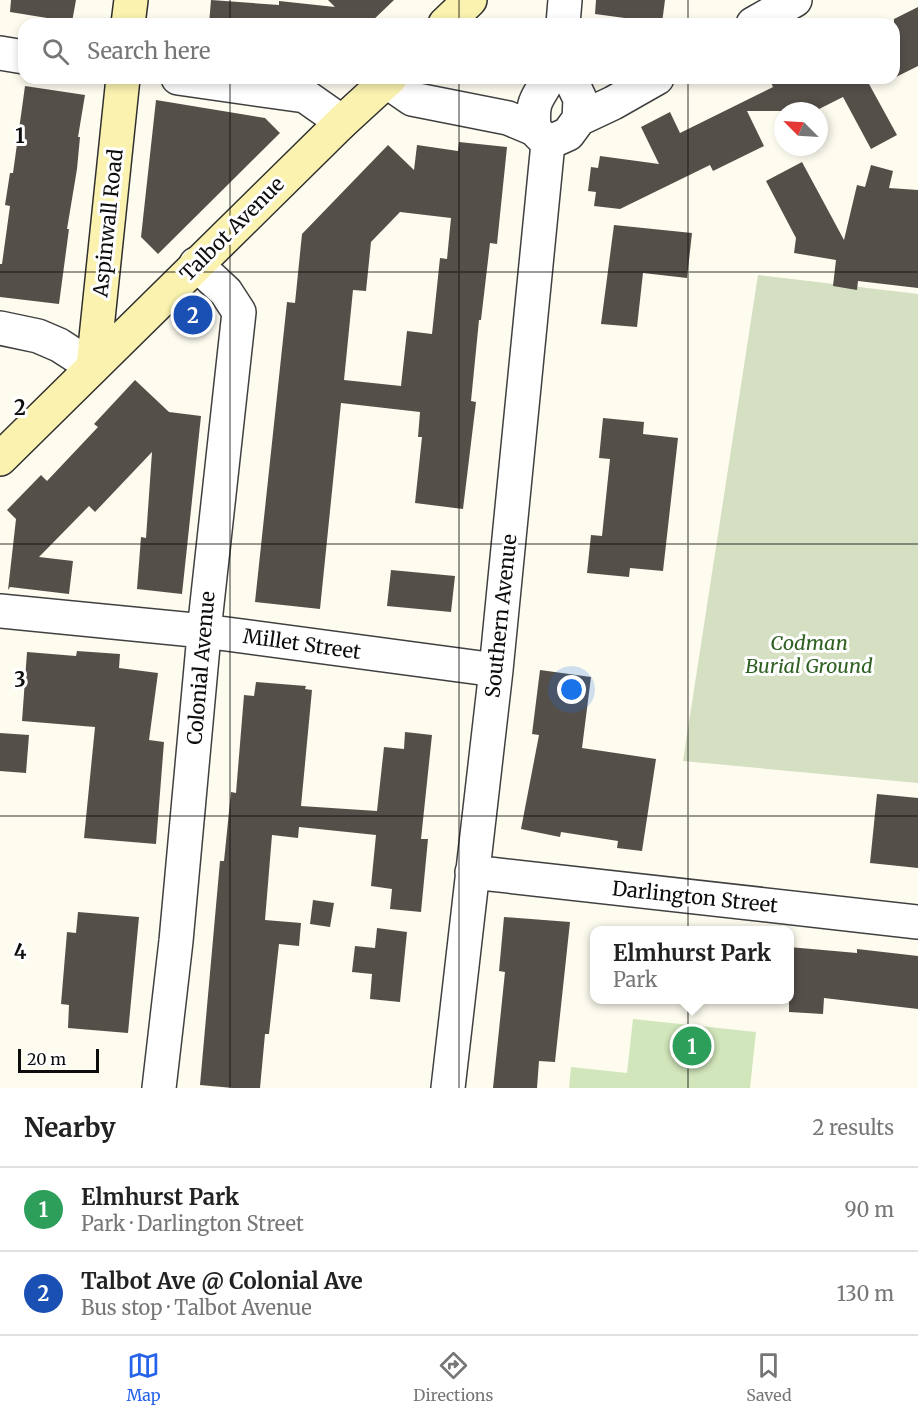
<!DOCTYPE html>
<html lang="en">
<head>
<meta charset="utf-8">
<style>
	body { margin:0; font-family:Merriweather,serif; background:#f2f2f2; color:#222 }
	.compass { position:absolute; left:774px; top:102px; width:54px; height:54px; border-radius:50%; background:#fff; box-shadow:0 3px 9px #0003; rotate:294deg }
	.scale { position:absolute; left:18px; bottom:15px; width:81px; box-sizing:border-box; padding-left:6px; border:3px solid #0d0d0d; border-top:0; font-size:16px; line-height:21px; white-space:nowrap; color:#0d0d0d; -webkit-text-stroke:4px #fff; paint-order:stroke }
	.you { position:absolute; left:572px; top:690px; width:21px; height:21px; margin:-15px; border:4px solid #fff; border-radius:50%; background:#1a73e8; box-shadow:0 0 0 9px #1a73e833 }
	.badge { display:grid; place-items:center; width:39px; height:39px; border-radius:50%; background:#2563eb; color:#fff; font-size:20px; font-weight:700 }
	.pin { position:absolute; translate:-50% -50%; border:3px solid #fff; box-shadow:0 2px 6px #0006 }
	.popup { position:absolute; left:590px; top:926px; width:204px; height:78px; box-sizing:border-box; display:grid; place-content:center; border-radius:12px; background:#fff; filter:drop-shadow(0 2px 4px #0005); font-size:20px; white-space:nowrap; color:#767676 }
	.popup b { font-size:22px; color:#222 }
	.popup::after { content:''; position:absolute; left:50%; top:100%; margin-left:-12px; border:12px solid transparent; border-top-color:#fff }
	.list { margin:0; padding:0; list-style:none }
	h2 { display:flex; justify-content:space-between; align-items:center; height:78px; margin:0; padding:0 24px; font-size:26px }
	h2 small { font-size:20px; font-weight:400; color:#767676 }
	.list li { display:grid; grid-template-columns:39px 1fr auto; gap:18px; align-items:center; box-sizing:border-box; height:84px; padding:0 24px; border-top:2px solid #e0e0e0 }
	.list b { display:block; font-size:22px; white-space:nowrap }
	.list p { margin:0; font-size:20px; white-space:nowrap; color:#767676 }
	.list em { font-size:20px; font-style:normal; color:#767676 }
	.icon { flex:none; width:33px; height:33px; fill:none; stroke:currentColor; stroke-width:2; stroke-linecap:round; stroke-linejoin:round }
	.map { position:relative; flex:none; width:918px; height:1088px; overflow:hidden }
	.search { position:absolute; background:#fff; box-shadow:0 3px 9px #0003; left:18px; right:18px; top:18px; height:66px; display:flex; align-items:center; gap:15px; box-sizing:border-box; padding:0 21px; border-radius:18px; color:#767676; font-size:22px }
	.sheet { height:246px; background:#fff }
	nav { display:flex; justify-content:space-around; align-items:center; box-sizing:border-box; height:84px; border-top:2px solid #e0e0e0; background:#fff; font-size:16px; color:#767676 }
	nav a { display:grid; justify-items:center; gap:3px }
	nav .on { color:#2563eb }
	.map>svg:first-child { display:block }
	.green { fill:#d1e6bb }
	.cemetery { fill:#d5dfc1 }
	.building { fill:#554f4a; fill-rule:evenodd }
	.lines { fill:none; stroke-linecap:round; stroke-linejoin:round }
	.street-casing { stroke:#404040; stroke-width:36 }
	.secondary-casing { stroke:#2f2f2f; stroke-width:36 }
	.street { stroke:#fff; stroke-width:33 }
	.secondary { stroke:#faf2ae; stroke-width:33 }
	.grid { fill:none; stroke:#0d0d0d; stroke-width:1.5; stroke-opacity:0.55 }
	.labels { text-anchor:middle; stroke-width:6; stroke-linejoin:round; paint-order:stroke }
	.street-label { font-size:20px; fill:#0d0d0d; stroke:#fff }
	.park-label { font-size:20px; font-style:italic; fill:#2f6122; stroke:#fff }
	.grid-label { font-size:20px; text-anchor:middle; font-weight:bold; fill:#0d0d0d; stroke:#fff; stroke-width:6; stroke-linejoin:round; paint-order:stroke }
</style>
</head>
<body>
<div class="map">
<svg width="918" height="1088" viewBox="0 0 918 1088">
	<rect width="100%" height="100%" fill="#fefbef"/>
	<path class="green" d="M633,1019L756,1032L750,1088H569L571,1067L627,1073Z"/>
	<path class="cemetery" d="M758,275L918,294V783L683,761Z"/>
	<path class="building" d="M11,0H76L72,22L10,12Z
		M211,0L279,5V1L335,7L328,0H394L369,24H209Z
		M596,0H665L662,23L595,14Z
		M918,7V66L894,78V19Z
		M769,78H881L869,84L897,135L871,149L843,97L815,111H747L764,146L713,171L710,165L620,209L594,206L596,192L588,191L591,167L598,168L600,156L659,164L641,127L670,112L680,133L773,87Z
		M25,86L85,95L78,137H80L77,169L67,229H69L59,304L0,297V264H2L10,206L5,205L10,173H13Z
		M156,100L265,118L280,133L158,254L141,237Z
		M459,142L507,147L497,244L490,243L481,320H479L471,401L476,402L463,509L415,503L422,437H418L420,412L341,403L320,609L255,602L287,302L295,303L302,234L388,145L414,170L417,145L458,151ZM400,212L451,218L447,259L440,258L432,334L407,331L401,386L344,380L353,290L366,291L371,242Z
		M802,162L844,240L857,185L865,187L871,165L893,171L889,188L918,190V288L858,281L857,290L833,286L836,260L794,253L796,238L766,181Z
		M614,225L692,233L687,278L643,273L637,327L601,324Z
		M135,380L169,412L201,416L182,594L137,589L141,537L146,538L152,452L95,512L89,506L39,557L73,561L69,594L10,587L8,590L16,519L7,510L41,475L47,481L98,427L94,424Z
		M603,418L644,422L643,434L678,438L663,571L630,568L629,577L587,573L591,535L602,536L610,459L599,458Z
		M391,570L455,576L451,612L387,606Z
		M77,651L120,654L119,668L158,673L149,740L164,742L156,844L84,838L95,727L22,721L27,652L76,656Z
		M540,670L591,677L582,748L656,759L642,851L617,848L618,841L561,832L560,837L521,829L539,735L532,734Z
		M256,682L306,686L305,689L312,690L301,806L377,811L384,747L404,749L405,732L432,735L421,839H428L421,912L390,909L392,889L371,886L376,835L299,827L298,838L272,835L265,920L301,923L299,946L279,944L269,1034H265L260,1088H233L200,1085L220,861H224L231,792L236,793L244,695L254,696Z
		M0,733L29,735L26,773L0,771Z
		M877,794L918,798V868L870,863Z
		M313,900L334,903L330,927L310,924Z
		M78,912L139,917L128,1033L68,1028L69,1005L61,1004L67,932L76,933Z
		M504,917L570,922L555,1062L539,1061L537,1088H493L505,972L499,971Z
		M377,928L407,932L400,1002L370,999L372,974L352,972L355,946L375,948Z
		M789,947L857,953V949L918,956V1009L824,998L823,1014L789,1012Z"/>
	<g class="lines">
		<defs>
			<path id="street" d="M563,24L565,0
				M753,24L795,0
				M0,53L24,57
				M178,78L305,96L342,122
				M570,78L580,99L579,119
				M386,81L412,99L508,118L534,129L548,143
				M534,129C532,99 536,102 549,78
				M548,143L568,134L579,119L613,103L657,78
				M0,328L38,336L59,345L93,367
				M0,611L204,631L496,670
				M472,872L918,922
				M159,1088L176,941L206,613L239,312L226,292L196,264
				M448,1088L496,670L548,143"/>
			<path id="secondary" d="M128,24L131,0
				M445,24L470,0
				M93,367L123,78
				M0,459L342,122L390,78"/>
		</defs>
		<use href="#street" class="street-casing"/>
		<use href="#secondary" class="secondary-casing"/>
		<use href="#street" class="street"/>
		<use href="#secondary" class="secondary"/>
	</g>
	<path class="grid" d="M230,0V24M459,0V24M688,0V24M230,78V1088M459,78V1088M688,78V1088M0,272H918M0,544H918M0,816H918"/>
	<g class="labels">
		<g class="street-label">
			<text transform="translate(108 223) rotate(-84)" y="7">Aspinwall Road</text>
			<text transform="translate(232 229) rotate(-45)" y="7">Talbot Avenue</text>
			<text transform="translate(501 616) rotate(-84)" y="7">Southern Avenue</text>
			<text transform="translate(302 644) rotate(8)" y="7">Millet Street</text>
			<text transform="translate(201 668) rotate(-85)" y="7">Colonial Avenue</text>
			<text transform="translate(695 897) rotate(6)" y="7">Darlington Street</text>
		</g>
		<g class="park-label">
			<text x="809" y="650">Codman<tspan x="809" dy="23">Burial Ground</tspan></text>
		</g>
	</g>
	<g class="grid-label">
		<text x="20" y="143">1</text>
		<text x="20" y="415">2</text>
		<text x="20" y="687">3</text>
		<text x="20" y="959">4</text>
	</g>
</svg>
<svg class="compass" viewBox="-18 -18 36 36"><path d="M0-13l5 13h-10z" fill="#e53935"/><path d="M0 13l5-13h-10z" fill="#767676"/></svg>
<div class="scale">20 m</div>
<div class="you"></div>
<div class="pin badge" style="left:692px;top:1046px;background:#2e9e5b">1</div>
<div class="popup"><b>Elmhurst Park</b>Park</div>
<div class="pin badge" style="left:193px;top:315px;background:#1a4fb4">2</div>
<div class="search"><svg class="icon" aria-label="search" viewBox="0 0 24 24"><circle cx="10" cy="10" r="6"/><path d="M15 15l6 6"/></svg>Search here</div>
</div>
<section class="sheet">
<h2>Nearby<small>2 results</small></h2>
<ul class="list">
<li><span class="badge" style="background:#2e9e5b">1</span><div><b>Elmhurst Park</b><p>Park · Darlington Street</p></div><em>90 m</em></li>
<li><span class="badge" style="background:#1a4fb4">2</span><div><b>Talbot Ave @ Colonial Ave</b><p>Bus stop · Talbot Avenue</p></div><em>130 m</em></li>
</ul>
</section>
<nav>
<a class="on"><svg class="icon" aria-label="map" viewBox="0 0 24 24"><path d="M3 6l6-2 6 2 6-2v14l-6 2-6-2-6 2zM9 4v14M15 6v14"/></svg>Map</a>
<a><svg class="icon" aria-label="directions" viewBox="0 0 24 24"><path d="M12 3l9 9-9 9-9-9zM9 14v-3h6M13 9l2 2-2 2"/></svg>Directions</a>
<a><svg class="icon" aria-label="saved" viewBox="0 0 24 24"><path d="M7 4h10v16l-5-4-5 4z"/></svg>Saved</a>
</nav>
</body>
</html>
